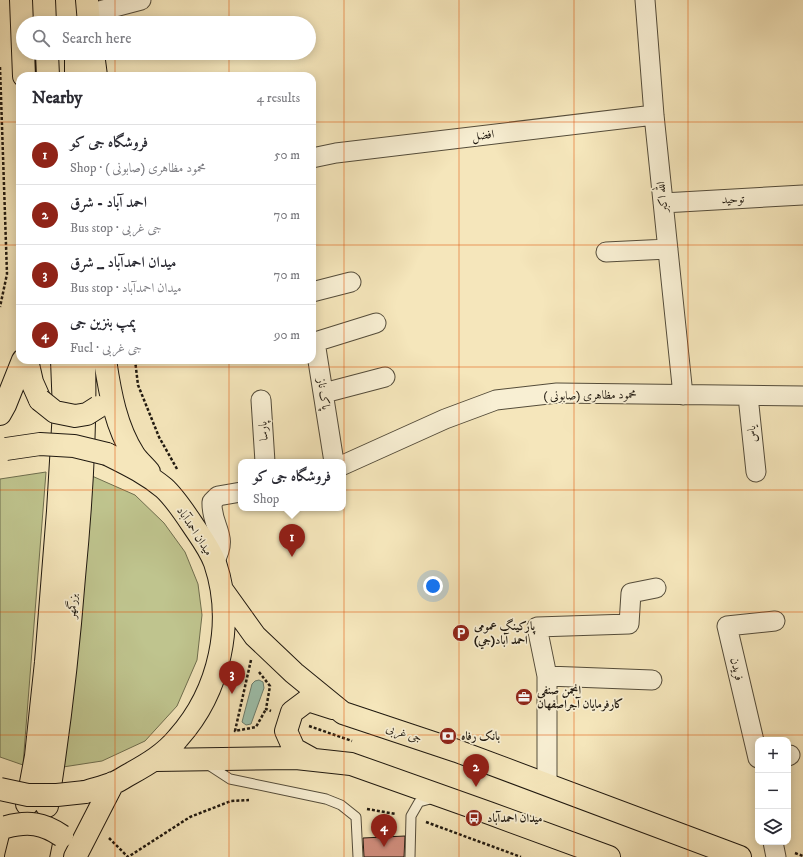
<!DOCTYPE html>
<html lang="en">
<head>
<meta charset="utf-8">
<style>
	body { margin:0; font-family:"IM FELL DW Pica",Amiri,serif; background:#f7f7f7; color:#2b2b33 }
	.controls { position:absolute; right:12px; bottom:12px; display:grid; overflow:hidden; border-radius:8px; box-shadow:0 2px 10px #0003 }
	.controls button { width:36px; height:36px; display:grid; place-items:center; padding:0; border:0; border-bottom:1px solid #e1e1e2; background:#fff; color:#2b2b33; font:20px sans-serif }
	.you { position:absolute; left:433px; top:586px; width:14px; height:14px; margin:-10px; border:3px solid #fff; border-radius:50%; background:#1a73e8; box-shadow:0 0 0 6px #1a73e833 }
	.badge { display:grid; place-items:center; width:26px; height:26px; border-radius:50%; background:#8f2418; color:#fff; font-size:13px; font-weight:700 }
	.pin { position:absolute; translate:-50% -33px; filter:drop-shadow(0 1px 2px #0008) }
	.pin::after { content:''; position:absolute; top:21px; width:14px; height:12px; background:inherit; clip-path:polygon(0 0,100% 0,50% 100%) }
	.popup { position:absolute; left:238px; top:459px; width:108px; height:52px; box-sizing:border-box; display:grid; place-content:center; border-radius:8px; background:#fff; filter:drop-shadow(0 1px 3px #0005); font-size:13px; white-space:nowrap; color:#7c7c81 }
	.popup b { font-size:15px; color:#2b2b33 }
	.popup::after { content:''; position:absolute; left:50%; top:100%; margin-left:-8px; border:8px solid transparent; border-top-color:#fff }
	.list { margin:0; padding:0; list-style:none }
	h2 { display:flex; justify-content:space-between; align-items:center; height:52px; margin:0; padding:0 16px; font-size:17px }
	h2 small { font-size:13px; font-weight:400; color:#7c7c81 }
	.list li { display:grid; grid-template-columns:26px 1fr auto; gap:12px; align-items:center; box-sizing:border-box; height:60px; padding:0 16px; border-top:1px solid #e1e1e2 }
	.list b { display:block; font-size:15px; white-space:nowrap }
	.list p { margin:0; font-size:13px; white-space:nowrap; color:#7c7c81 }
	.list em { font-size:13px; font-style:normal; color:#7c7c81 }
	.icon { flex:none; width:22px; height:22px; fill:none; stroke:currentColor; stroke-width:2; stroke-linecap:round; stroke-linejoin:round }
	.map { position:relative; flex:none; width:803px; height:857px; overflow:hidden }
	.search { position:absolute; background:#fff; box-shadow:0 2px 10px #0003; left:16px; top:16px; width:300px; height:44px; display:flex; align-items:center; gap:10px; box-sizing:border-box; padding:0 14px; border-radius:22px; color:#7c7c81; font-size:15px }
	.panel { position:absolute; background:#fff; box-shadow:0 2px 10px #0003; left:16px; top:72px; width:300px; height:292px; border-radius:12px }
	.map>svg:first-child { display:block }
	.green { fill:#bfc48e; stroke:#6f6e4e }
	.water { fill:#9dc0ac; stroke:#6b7d6d }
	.building { fill:#d28f7f; stroke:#1f180f }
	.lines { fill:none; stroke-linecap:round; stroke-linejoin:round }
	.lane-casing { stroke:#544c3a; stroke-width:11 }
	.street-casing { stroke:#544c3a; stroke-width:21 }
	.primary-casing { stroke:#1f180f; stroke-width:24 }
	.path { stroke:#1f180f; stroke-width:2.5; stroke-dasharray:3 2; stroke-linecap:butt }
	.lane { stroke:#f8efd3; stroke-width:9 }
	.street { stroke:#f8efd3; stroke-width:19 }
	.primary { stroke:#f5e6bb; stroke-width:22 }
	.primary-bridge-casing { stroke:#1f180f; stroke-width:24; stroke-linecap:butt }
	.primary-bridge { stroke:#f5e6bb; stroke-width:22 }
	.grid { fill:none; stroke:#de560c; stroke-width:1; stroke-opacity:0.55 }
	.labels { text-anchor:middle; stroke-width:3.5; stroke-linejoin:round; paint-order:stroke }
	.street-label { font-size:12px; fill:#1f180f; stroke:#f8efd3 }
	.poi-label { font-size:12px; font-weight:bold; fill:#1f180f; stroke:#f8efd3; text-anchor:start }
</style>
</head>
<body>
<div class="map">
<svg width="803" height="857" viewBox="0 0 803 857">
	<rect width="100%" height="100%" fill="#f5e6bb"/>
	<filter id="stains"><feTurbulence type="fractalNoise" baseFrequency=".005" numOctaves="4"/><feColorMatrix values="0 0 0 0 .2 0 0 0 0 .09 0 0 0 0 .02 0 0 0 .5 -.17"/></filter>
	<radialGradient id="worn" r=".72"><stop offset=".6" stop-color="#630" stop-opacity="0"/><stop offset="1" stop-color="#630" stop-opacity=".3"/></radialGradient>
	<path class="green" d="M46,472L23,765L0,757V479Z
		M92,476L135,495L164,523L185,552L198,584L202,615L197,660L177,706L145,741L102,761L63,767Z"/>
	<path class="water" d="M259,680L263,682L264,688L251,724L246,725L242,722L252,684L255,681Z"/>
	<path class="building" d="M405,836L404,857H364L363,838Z"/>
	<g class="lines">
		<defs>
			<path id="lane" d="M207,764L230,779L326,799L341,805L356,817L358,857
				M410,857L411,816L419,802L434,798"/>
			<path id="street" d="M645,0L654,115L683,395
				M88,14L141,0
				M312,158L336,153L654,115
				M663,203L803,195
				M606,252L668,249
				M312,292L351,282
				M324,393L385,377
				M748,396L756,472
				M261,400L265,462
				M334,462L315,342L376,323
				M343,465L445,419L496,400L557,393L803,396
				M214,562C230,535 211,528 212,502L218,496L241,492
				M547,676L652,680
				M788,756L790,755
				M758,758L727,626L775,621
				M547,785V676L537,627L629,624L631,593L656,588
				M773,842L776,857"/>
			<path id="primary" d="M21,0L24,76
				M44,0L45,23
				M87,0L89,23
				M47,53L48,76
				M93,53L96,76
				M76,76V53
				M27,360L32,382L40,400
				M105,360C110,393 116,427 134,455C138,461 144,466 149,472
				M0,414L5,405L23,360
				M222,590L255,636L294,673L343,713L457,751L740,857
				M312,759L294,749L286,731L292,712L308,700L333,708
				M155,760L296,758L351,764L489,813L609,857
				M85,792C94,789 103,787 111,784C118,782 124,777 130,774C148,764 165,754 178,738C220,691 235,622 215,563C210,549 200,536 192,524C184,512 174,497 164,488C146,473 127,464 107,454
				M27,804L36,756L46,662L58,511L64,411L62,360
				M47,806C59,730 68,654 74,577C81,505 86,433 84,360
				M16,857L24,825
				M38,857L44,827
				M75,857L113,783"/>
		</defs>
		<use href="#lane" class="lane-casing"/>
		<use href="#street" class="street-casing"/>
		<use href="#primary" class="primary-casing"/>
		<path class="path" d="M0,67L7,274L0,307
			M135,360L138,385L159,437L177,469
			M251,660L235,731L256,727L266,709
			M259,672L270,686L266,709L271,711
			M309,726L352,741
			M367,809L396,814
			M426,822L521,857
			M109,838L128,857L190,817L231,801L249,800
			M795,853L803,856"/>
		<use href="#lane" class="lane"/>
		<use href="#street" class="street"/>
		<use href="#primary" class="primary"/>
		<defs>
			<path id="primary-bridge" d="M40,400L55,412L75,416L87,414L98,407
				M6,449L40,444L74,446L107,454
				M0,789L28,795H57L85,792
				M6,827C28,821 43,823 62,836"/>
		</defs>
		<use href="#primary-bridge" class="primary-bridge-casing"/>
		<use href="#primary-bridge" class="primary-bridge"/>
	</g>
	<path class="grid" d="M115,0V23M229,0V23M344,0V857M459,0V857M574,0V857M688,0V857M115,53V76M229,53V76M0,122H20M312,122H803M0,245H20M312,245H803M115,360V857M229,360V857M0,367H803M0,490H803M0,612H803M0,735H803"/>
	<defs>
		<symbol id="parking-disc" viewBox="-11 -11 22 22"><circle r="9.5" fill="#8f2418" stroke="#f8efd3"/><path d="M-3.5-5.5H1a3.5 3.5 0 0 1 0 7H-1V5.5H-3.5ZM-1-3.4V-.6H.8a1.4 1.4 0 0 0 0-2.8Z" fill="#fff"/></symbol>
		<symbol id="office-disc" viewBox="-11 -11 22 22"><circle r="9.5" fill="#8f2418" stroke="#f8efd3"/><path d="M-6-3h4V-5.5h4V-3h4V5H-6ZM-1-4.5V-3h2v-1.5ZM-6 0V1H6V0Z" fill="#fff"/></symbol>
		<symbol id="bank-disc" viewBox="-11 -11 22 22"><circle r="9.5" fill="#8f2418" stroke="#f8efd3"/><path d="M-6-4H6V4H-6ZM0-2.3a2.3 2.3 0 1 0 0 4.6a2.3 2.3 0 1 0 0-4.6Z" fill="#fff"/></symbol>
		<symbol id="bus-disc" viewBox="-11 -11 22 22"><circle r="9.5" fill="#8f2418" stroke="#f8efd3"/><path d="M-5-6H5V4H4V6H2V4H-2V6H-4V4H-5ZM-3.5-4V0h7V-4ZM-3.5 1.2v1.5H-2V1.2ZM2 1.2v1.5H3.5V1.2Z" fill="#fff"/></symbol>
	</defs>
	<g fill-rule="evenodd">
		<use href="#parking-disc" x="451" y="623" width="20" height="20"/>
		<use href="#office-disc" x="514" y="687" width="20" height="20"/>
		<use href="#bank-disc" x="438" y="726" width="20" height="20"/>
		<use href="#bus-disc" x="464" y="808" width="20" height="20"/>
	</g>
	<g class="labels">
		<g class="street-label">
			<text transform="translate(483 135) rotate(-7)" y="4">افضل</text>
			<text transform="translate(662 197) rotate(-96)" y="4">الله اکبر</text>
			<text transform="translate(733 199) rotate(-3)" y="4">توحید</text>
			<text transform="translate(324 394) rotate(81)" y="4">پاک ناز</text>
			<text transform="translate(590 395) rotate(-1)" y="4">محمود مظاهری (صابونی )</text>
			<text transform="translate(263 431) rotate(-94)" y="4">پارسا</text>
			<text transform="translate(752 434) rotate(-96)" y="4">یاس</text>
			<text transform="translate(195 531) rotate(57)" y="4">میدان احمدآباد</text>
			<text transform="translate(72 606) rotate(-85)" y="4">بزرگمهر</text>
			<text transform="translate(737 669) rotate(77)" y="4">فریدن</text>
			<text transform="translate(404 733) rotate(18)" y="4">جی غربی</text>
		</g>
		<g class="poi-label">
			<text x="474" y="630">پارکینگ عمومی<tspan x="474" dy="14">احمد آباد(جي)</tspan></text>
			<text x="537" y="694">انجمن صنفی<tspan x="537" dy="14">کارفرمایان آجراصفهان</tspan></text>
			<text x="461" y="740">بانک رفاه</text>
			<text x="487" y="822">میدان احمدآباد</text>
		</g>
	</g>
	<rect width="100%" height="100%" filter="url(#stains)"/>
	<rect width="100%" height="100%" fill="url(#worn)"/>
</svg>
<div class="controls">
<button>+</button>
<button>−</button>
<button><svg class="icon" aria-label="layers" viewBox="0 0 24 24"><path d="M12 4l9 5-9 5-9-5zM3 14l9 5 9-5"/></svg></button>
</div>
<div class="you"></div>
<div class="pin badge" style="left:292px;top:557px">1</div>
<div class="popup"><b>فروشگاه جی کو</b>Shop</div>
<div class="pin badge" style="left:476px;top:787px">2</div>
<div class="pin badge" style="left:232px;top:694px">3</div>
<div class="pin badge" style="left:384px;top:847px">4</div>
<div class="search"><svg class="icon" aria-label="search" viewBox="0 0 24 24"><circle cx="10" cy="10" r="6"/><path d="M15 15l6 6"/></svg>Search here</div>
<section class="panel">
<h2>Nearby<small>4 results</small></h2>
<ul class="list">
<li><span class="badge">1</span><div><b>فروشگاه جی کو</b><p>Shop · محمود مظاهری (صابونی )</p></div><em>50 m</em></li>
<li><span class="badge">2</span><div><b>احمد آباد - شرق</b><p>Bus stop · جی غربی</p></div><em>70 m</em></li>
<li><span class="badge">3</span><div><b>میدان احمدآباد _ شرق</b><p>Bus stop · میدان احمدآباد</p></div><em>70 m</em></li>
<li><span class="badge">4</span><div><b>پمپ بنزین جی</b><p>Fuel · جی غربی</p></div><em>90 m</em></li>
</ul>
</section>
</div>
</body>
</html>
